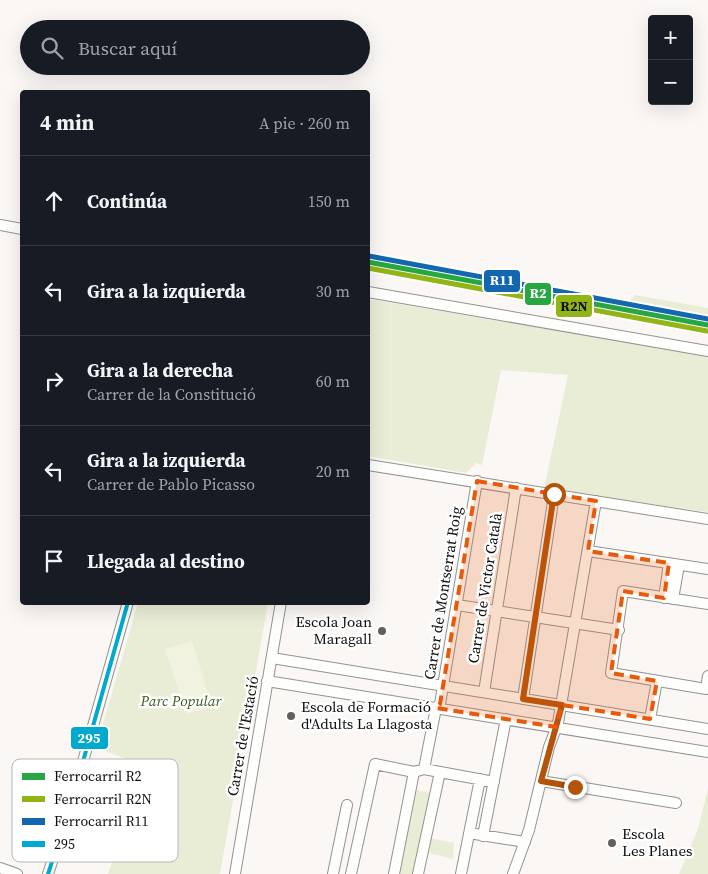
<!DOCTYPE html>
<html lang="es">
<head>
<meta charset="utf-8">
<style>
	body { margin:0; font-family:"Source Serif 4",serif; background:#242831; color:#f1f3f6 }
	.controls { position:absolute; right:15px; top:15px; display:grid; overflow:hidden; border-radius:5px; box-shadow:0 5px 20px #0002 }
	.controls button { width:45px; height:45px; display:grid; place-items:center; padding:0; border:0; border-bottom:1px solid #363941; background:#171b24; color:#f1f3f6; font:25px sans-serif }
	.stop { position:absolute; width:15px; height:15px; margin:-11px; border:4px solid #b45309; border-radius:50%; background:#fff }
	.stop.end { background:#b45309; border-color:#fff; box-shadow:0 1px 5px #0008 }
	.list { margin:0; padding:0; list-style:none }
	h2 { display:flex; justify-content:space-between; align-items:center; height:65px; margin:0; padding:0 20px; font-size:21px }
	h2 small { font-size:16px; font-weight:400; color:#9ea1a6 }
	.list li { display:grid; grid-template-columns:32px 1fr auto; gap:15px; align-items:center; box-sizing:border-box; height:90px; padding:0 20px; border-top:1px solid #363941 }
	.list b { display:block; font-size:19px; white-space:nowrap }
	.list p { margin:0; font-size:16px; white-space:nowrap; color:#9ea1a6 }
	.list em { font-size:16px; font-style:normal; color:#9ea1a6 }
	.icon { flex:none; width:28px; height:28px; fill:none; stroke:currentColor; stroke-width:2; stroke-linecap:round; stroke-linejoin:round }
	.map { position:relative; flex:none; width:708px; height:874px; overflow:hidden }
	.search { position:absolute; background:#171b24; box-shadow:0 5px 20px #0002; left:20px; top:20px; width:350px; height:55px; display:flex; align-items:center; gap:12px; box-sizing:border-box; padding:0 18px; border-radius:28px; color:#9ea1a6; font-size:19px }
	.panel { position:absolute; background:#171b24; box-shadow:0 5px 20px #0002; left:20px; top:90px; width:350px; height:515px; border-radius:5px }
	.map>svg:first-child { display:block }
	.green { fill:#eaedd6 }
	.pitch { fill:#f1f2df }
	.lines { fill:none; stroke-linecap:round; stroke-linejoin:round }
	.street-casing { stroke:#949392; stroke-width:12 }
	.street { stroke:#fefefd; stroke-width:10 }
	.bus-1-casing { stroke:#fff; stroke-width:8 }
	.bus-1 { stroke:#00a9ce; stroke-width:4 }
	.rail-1-casing { stroke:#fff; stroke-width:9 }
	.rail-2-casing { stroke:#fff; stroke-width:9 }
	.rail-3-casing { stroke:#fff; stroke-width:9 }
	.rail-1 { stroke:#26a741; stroke-width:5 }
	.rail-2 { stroke:#93b416; stroke-width:5 }
	.rail-3 { stroke:#1267af; stroke-width:5 }
	.route { stroke:#b45309; stroke-width:6 }
	.marked { fill:#e8590c; fill-opacity:0.2; stroke:#e8590c; stroke-width:4; stroke-dasharray:10 6; stroke-linejoin:round }
	.poi-dot { fill:#61605e; stroke:#fff; stroke-width:2 }
	.labels { text-anchor:middle; stroke-width:5; stroke-linejoin:round; paint-order:stroke }
	.street-label { font-size:15px; fill:#0e0e0e; stroke:#fff }
	.poi-label { font-size:15px; fill:#0e0e0e; stroke:#fff; text-anchor:start }
	.park-label { font-size:15px; font-style:italic; fill:#3f6024; stroke:#fff }
	.key { fill:#fff; stroke:#b7b7b7; stroke-width:1 }
	.key-label { font-size:14px; fill:#0e0e0e }
	.line-badge { stroke:#fff; stroke-width:2 }
	.badge-label { font-size:14px; text-anchor:middle; font-weight:bold; fill:#fff }
	.pale-badge-label { font-size:14px; text-anchor:middle; font-weight:bold; fill:#111 }
</style>
</head>
<body>
<div class="map">
<svg width="708" height="874" viewBox="0 0 708 874">
	<rect width="100%" height="100%" fill="#faf7f4"/>
	<path class="green" d="M635,295L708,308V315L629,301Z
		M368,299L708,356V512L544,489L568,375L501,370L482,465L476,463L466,473L368,456Z
		M138,603H268L220,874H108L144,765L96,748Z
		M708,788V874H679L698,829Z
		M411,789L435,794L418,874H394Z
		M431,838L454,843L453,859L429,853Z"/>
	<path class="pitch" d="M192,641L212,706L186,714L165,649Z"/>
	<g class="lines">
		<defs>
			<path id="street" d="M0,225L22,229
				M368,292L708,351
				M368,465L708,519
				M588,551L708,569
				M664,598L669,563
				M673,599L679,565
				M708,604L623,591L611,673L706,689L708,676
				M457,605L619,630
				M272,658L708,729
				M267,681L708,752
				M484,692L516,488
				M523,699L554,495
				M650,719L657,681
				M424,769L436,708L440,704L477,481
				M541,781L676,803
				M469,833L525,842
				M483,836L506,719
				M0,868L17,874
				M48,874L71,804L128,602
				M235,874L281,602
				M333,874L347,805
				M351,874L375,764L414,772L424,769L494,782
				M394,874L414,772
				M418,874L440,772
				M461,874L480,779
				M513,874L529,830L549,747L558,723L596,501"/>
		</defs>
		<use href="#street" class="street-casing"/>
		<use href="#street" class="street"/>
		<defs>
			<path id="bus-1" d="M48,874L71,804L128,602"/>
		</defs>
		<use href="#bus-1" class="bus-1-casing"/>
		<use href="#bus-1" class="bus-1"/>
		<defs>
			<path id="rail-1" d="M368,262L708,325"/>
			<path id="rail-2" d="M368,268L707,331"/>
			<path id="rail-3" d="M369,256L708,319"/>
		</defs>
		<use href="#rail-1" class="rail-1-casing"/>
		<use href="#rail-2" class="rail-2-casing"/>
		<use href="#rail-3" class="rail-3-casing"/>
		<use href="#rail-1" class="rail-1"/>
		<use href="#rail-2" class="rail-2"/>
		<use href="#rail-3" class="rail-3"/>
	</g>
	<g class="lines">
		<path class="route" d="M554,494L523,699L562,705L541,781L575,787"/>
	</g>
	<path class="marked" d="M477,481L596,501L588,551L669,563L664,598L623,591L611,673L657,681L650,719L562,705L556,727L436,708L440,704Z"/>
	<g class="poi-dot">
		<circle cx="382" cy="631" r="5"/>
		<circle cx="291" cy="716" r="5"/>
		<circle cx="612" cy="843" r="5"/>
	</g>
	<g class="labels">
		<g class="street-label">
			<text transform="translate(485 588) rotate(-81)" y="5">Carrer de Victor Català</text>
			<text transform="translate(443 593) rotate(-81)" y="5">Carrer de Montserrat Roig</text>
			<text transform="translate(243 736) rotate(-80)" y="5">Carrer de l'Estació</text>
		</g>
		<g class="poi-label">
			<text x="372" y="627" text-anchor="end">Escola Joan<tspan x="372" dy="17">Maragall</tspan></text>
			<text x="301" y="712">Escola de Formació<tspan x="301" dy="17">d'Adults La Llagosta</tspan></text>
			<text x="622" y="839">Escola<tspan x="622" dy="17">Les Planes</tspan></text>
		</g>
		<g class="park-label">
			<text x="181" y="706">Parc Popular</text>
		</g>
	</g>
	<rect x="12" y="759" width="166" height="103" rx="8" class="key"/>
	<rect x="22" y="773" width="23" height="7" fill="#26a741"/>
	<rect x="22" y="796" width="23" height="6" fill="#93b416"/>
	<rect x="22" y="818" width="23" height="7" fill="#1267af"/>
	<rect x="22" y="841" width="23" height="6" fill="#00a9ce"/>
	<g class="key-label">
		<text x="54" y="781">Ferrocarril R2</text>
		<text x="54" y="804">Ferrocarril R2N</text>
		<text x="54" y="826">Ferrocarril R11</text>
		<text x="54" y="849">295</text>
	</g>
	<g class="line-badge">
		<rect x="483" y="269" width="38" height="24" rx="5" fill="#1267af"/>
		<rect x="524" y="282" width="28" height="24" rx="5" fill="#26a741"/>
		<rect x="555" y="294" width="38" height="24" rx="5" fill="#93b416"/>
		<rect x="70" y="726" width="39" height="24" rx="5" fill="#00a9ce"/>
	</g>
	<g class="badge-label">
		<text x="502" y="285">R11</text>
		<text x="538" y="298">R2</text>
		<text x="89" y="743">295</text>
	</g>
	<g class="pale-badge-label">
		<text x="574" y="311">R2N</text>
	</g>
</svg>
<div class="controls">
<button>+</button>
<button>−</button>
</div>
<div class="stop" style="left:554px;top:494px"></div>
<div class="stop end" style="left:575px;top:787px"></div>
<div class="search"><svg class="icon" aria-label="search" viewBox="0 0 24 24"><circle cx="10" cy="10" r="6"/><path d="M15 15l6 6"/></svg>Buscar aquí</div>
<section class="panel">
<h2>4 min<small>A pie · 260 m</small></h2>
<ul class="list">
<li><svg class="icon" aria-label="ahead" viewBox="0 0 24 24"><path d="M12 20V5M6 11l6-6 6 6"/></svg><div><b>Continúa</b></div><em>150 m</em></li>
<li><svg class="icon" aria-label="left" viewBox="0 0 24 24"><path d="M17 20v-9H6M10 6l-5 5 5 5"/></svg><div><b>Gira a la izquierda</b></div><em>30 m</em></li>
<li><svg class="icon" aria-label="right" viewBox="0 0 24 24"><path d="M7 20v-9h11M14 6l5 5-5 5"/></svg><div><b>Gira a la derecha</b><p>Carrer de la Constitució</p></div><em>60 m</em></li>
<li><svg class="icon" aria-label="left" viewBox="0 0 24 24"><path d="M17 20v-9H6M10 6l-5 5 5 5"/></svg><div><b>Gira a la izquierda</b><p>Carrer de Pablo Picasso</p></div><em>20 m</em></li>
<li><svg class="icon" aria-label="arrive" viewBox="0 0 24 24"><path d="M6 21V4h12l-3 4 3 4H6"/></svg><div><b>Llegada al destino</b></div></li>
</ul>
</section>
</div>
</body>
</html>
